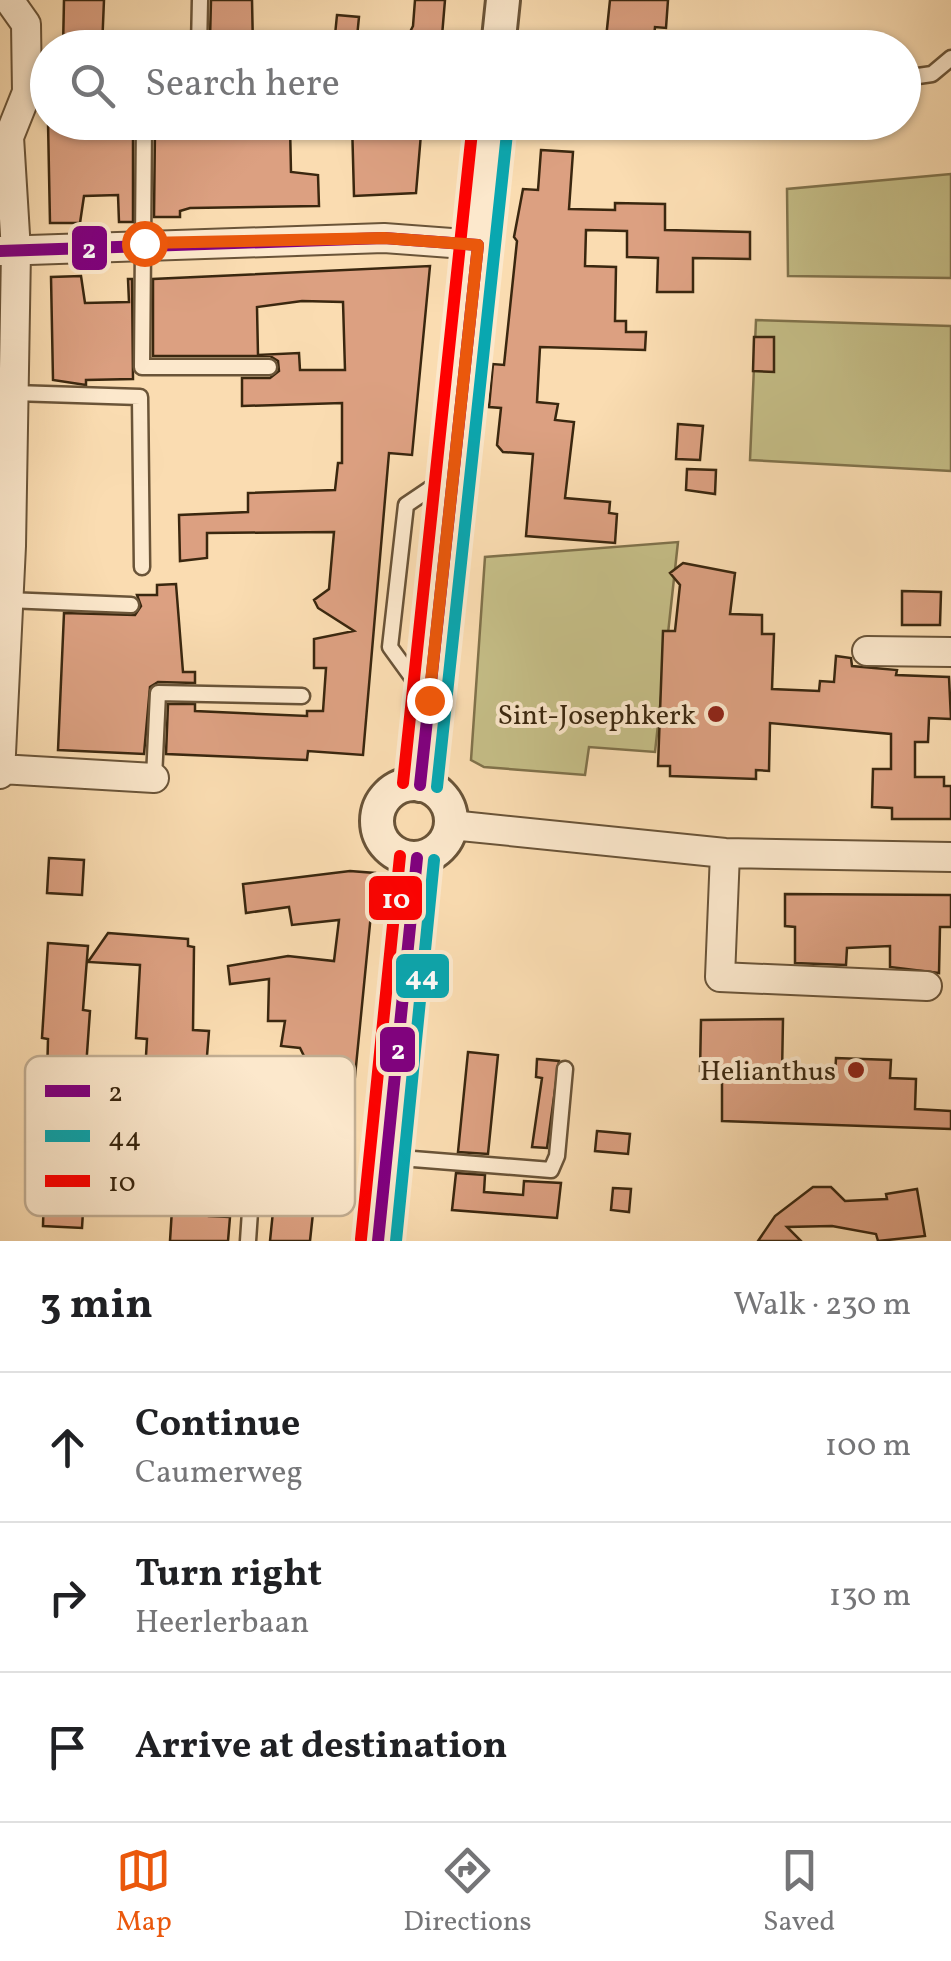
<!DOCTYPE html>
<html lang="en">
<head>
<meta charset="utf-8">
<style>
	body { margin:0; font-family:Vollkorn,serif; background:#f2f2f2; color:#202124 }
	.stop { position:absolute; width:30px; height:30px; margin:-22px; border:8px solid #ea580c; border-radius:50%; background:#fff }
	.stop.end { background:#ea580c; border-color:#fff; box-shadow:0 2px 10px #0008 }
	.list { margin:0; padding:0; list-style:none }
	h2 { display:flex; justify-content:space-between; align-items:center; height:130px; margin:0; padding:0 40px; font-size:42px }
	h2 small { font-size:32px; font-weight:400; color:#757577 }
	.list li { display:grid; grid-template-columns:65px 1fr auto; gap:30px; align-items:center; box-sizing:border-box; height:150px; padding:0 40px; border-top:2px solid #e0e0e0 }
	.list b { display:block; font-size:38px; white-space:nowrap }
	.list p { margin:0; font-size:32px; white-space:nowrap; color:#757577 }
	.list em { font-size:32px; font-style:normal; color:#757577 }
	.icon { flex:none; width:55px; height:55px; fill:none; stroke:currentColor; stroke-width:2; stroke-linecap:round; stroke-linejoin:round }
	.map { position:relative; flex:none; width:951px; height:1241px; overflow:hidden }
	.search { position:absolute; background:#fff; box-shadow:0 2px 8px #0004; left:30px; right:30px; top:30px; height:110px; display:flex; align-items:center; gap:25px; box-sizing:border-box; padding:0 35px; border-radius:55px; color:#757577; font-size:38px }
	.sheet { height:580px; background:#fff }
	nav { display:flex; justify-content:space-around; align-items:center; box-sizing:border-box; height:140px; border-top:2px solid #e0e0e0; background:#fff; font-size:28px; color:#757577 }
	nav a { display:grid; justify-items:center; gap:5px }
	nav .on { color:#ea580c }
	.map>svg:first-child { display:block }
	.green { fill:#c5be87; stroke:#80724b; stroke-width:2.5 }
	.building { fill:#dca081; stroke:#3a270f; stroke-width:2.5; fill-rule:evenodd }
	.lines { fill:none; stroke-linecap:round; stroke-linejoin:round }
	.service-casing { stroke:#6a5438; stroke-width:19 }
	.minor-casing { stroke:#6a5438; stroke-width:32 }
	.tertiary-casing { stroke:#6a5438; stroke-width:38 }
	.service { stroke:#fce8cc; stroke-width:14 }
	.minor { stroke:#fce8cc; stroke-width:28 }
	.tertiary { stroke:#fce8cc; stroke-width:32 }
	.bus-1-casing { stroke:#fce8cc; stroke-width:20 }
	.bus-2-casing { stroke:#fce8cc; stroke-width:20 }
	.bus-3-casing { stroke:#fce8cc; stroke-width:20 }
	.bus-1 { stroke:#800080; stroke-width:12 }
	.bus-2 { stroke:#09a7b0; stroke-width:12 }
	.bus-3 { stroke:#f00; stroke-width:12 }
	.route { stroke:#ea580c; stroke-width:12 }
	.poi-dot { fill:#8f2418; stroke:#fce8cc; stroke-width:4 }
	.labels { text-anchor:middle; stroke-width:8; stroke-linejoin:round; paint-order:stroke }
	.poi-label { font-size:28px; fill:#3a270f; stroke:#fce8cc; text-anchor:end }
	.key { fill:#fce8cc; stroke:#c2ae93; stroke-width:2.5 }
	.key-label { font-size:28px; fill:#3a270f }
	.line-badge { stroke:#fce8cc; stroke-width:4 }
	.badge-label { font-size:28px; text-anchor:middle; font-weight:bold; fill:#fff }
</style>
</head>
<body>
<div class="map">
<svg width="951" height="1241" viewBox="0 0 951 1241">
	<rect width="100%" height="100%" fill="#fadcb1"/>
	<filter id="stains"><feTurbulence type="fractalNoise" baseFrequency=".002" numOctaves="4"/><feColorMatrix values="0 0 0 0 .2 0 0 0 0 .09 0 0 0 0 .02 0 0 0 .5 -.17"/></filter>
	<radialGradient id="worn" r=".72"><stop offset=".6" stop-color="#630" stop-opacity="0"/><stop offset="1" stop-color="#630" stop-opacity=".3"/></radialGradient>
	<path class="green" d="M951,174V278L788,276L787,189Z
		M756,320L951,326V471L750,460Z
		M678,542L655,752L589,747L585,775L484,767L471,760L485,557Z"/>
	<path class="building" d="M64,0H104L102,48H63Z
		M211,0H252L253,48H216L217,39H210Z
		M415,0H445L441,48H402L413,26Z
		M610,0H668L666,28L655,27L653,48H605Z
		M337,15L359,17L357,37L335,35Z
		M48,122H83V137L133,136V222H119L118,195L84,196L80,223H50Z
		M352,122H422L416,193L354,196Z
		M290,126L291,172L318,175L319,206L190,208L180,211V217H154L155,129Z
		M541,150L573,152L569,209L615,210V203L665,204V230L750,232V259L693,258V292H657L658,258L627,257V231L586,230L585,266L616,267L615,321H626V332H646L645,350L540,347L537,402L558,404L555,420L574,422L565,498L610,502L609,513L617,514L615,543L526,536L533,454L503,452L497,445L501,408L489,407L493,364L504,365L517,241L514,237L523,189L538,190Z
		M430,266L412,455L389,453L363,755L308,751L307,760L166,754L168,704H195V711L307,716V711H323L326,668H314V639L354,631L318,608L314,600L329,589L334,532L207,533V558L180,561L179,515L248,512V493L335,490L338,463H342V403L242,406V378H270L279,371L278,361L270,356H153V279ZM302,301L343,302L345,370H300L299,353L258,355L257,307Z
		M81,276L85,303L129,302L128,279H132L133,379L86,380V385L53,380L51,277Z
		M754,337H774V372L753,371Z
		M678,424L703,426L700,460L676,459Z
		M687,469L716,470L715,494L686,490Z
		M683,563L735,573L730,614L762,615V634H774L772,689L819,691L820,681L834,682L836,656L851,658L852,666L897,670L896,675L949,677L951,719L929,718L928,742H915V777H944V786H951V819H892V808L872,807L873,769H891V734L770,723L769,771L756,770V779L670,776V766H658L663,631H675L680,585L670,573Z
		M176,584L183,672H195V683L158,682L150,687L144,754L58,750L64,613L135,615L141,606L137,595H157V585Z
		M902,591L941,592L940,625H902Z
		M49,858L84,860L82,895L47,893Z
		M350,871L375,873L345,1178L317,1176L310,1241H270L276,1182L293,1183L297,1139L311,1140L315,1099L307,1098L311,1059L305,1058L300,1048L281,1046L285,1021H268L269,979L230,984L228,966L288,956L334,961L339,920L292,925L289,907L246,913L243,884Z
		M785,894L951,895V927H940L939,973L890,967V946L847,948L846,965L795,963V927L785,926Z
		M108,933L188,939V946L194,947L193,1030L209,1031L207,1056L224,1057L221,1092L201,1090L205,1107L201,1108L199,1127L176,1125L174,1160L227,1163V1181L211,1179L209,1216L230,1217L228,1241H170L173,1193L166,1192V1178L113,1174V1161L148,1160L150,1123L142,1122L147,1039L136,1038L140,965L88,962Z
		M48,943L88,946L83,1010L90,1011L83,1110L116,1112L114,1132L88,1129L82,1228L43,1226L48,1039L42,1038Z
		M783,1019L782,1074L835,1076L836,1058L891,1060L890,1078L916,1079L915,1109L951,1111V1129L722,1121V1071H700L701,1020Z
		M468,1052L498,1055L488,1154L458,1152Z
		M537,1059L559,1061L547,1148L532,1147L542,1078L536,1077Z
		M597,1131L630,1134L628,1154L595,1151Z
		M456,1173L485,1175L484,1192L523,1195L524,1181L561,1183L557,1218L452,1210Z
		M813,1187H831L845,1201L887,1199L886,1194L917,1189L925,1236L878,1241L876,1234L832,1226L787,1227L801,1241H758L775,1216Z
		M613,1188L631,1189L629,1212L611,1210Z"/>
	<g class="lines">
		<defs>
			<path id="service" d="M199,48L200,0
				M904,78L932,74L951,58
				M144,122L142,367H269
				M14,393L140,397L142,567
				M7,600L131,605
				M424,694L390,647L406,505L449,476
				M154,778L158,693L302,696
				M388,1157L551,1170L557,1156L565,1069
				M248,1241L252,1182"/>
			<path id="minor" d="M0,251L384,238L478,245
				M867,651L951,652
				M0,769L154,778
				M0,774L11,546L16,251L9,137L27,92L26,24L9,0
				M451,825L725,853L951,857
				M725,853L720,977L927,986"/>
			<path id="tertiary" d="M498,48L503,0
				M377 821a37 37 0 1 1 74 0a37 37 0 1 1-74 0Z
				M420,785L491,122
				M378,1241L417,858"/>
		</defs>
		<use href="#service" class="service-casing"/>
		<use href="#minor" class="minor-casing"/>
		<use href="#tertiary" class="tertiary-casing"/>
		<use href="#service" class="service"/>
		<use href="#minor" class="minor"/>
		<use href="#tertiary" class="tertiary"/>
		<defs>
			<path id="bus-1" d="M0,251L384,238L478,245
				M420,785L478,245
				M378,1241L417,858"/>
			<path id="bus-2" d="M437,787L508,124
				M396,1241L434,860"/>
			<path id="bus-3" d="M403,783L473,122
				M361,1239L400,856"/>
		</defs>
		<use href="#bus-1" class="bus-1-casing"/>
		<use href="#bus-2" class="bus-2-casing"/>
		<use href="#bus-3" class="bus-3-casing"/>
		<use href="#bus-1" class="bus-1"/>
		<use href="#bus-2" class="bus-2"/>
		<use href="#bus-3" class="bus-3"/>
	</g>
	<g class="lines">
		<path class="route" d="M144,243L384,238L478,245L429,700"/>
	</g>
	<g class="poi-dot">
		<circle cx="716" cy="714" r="10"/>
		<circle cx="856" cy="1070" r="10"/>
	</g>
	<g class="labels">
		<g class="poi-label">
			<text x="696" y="724">Sint-Josephkerk</text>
			<text x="836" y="1080">Helianthus</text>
		</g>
	</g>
	<rect x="25" y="1056" width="330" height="160" rx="15" class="key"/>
	<rect x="45" y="1085" width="45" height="12" fill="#800080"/>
	<rect x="45" y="1130" width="45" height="12" fill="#09a7b0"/>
	<rect x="45" y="1175" width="45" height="12" fill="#f00"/>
	<g class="key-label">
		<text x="108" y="1101">2</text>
		<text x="108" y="1146">44</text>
		<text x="108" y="1191">10</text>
	</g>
	<g class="line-badge">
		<rect x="70" y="224" width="39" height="48" rx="10" fill="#800080"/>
		<rect x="367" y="874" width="57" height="48" rx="10" fill="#f00"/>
		<rect x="394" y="952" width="57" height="48" rx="10" fill="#09a7b0"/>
		<rect x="378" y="1025" width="39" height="49" rx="10" fill="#800080"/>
	</g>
	<g class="badge-label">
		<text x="89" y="258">2</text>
		<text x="396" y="908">10</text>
		<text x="422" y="985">44</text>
		<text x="398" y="1059">2</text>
	</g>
	<rect width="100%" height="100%" filter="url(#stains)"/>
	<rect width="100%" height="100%" fill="url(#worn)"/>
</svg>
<div class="stop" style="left:144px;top:243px"></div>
<div class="stop end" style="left:429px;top:700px"></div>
<div class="search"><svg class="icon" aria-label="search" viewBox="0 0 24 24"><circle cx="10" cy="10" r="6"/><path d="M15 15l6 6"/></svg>Search here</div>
</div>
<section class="sheet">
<h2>3 min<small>Walk · 230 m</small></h2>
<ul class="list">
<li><svg class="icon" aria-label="ahead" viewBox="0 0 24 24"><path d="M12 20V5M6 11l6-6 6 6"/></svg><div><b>Continue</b><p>Caumerweg</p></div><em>100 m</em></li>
<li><svg class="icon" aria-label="right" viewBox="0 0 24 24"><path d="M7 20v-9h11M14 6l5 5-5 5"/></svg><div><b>Turn right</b><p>Heerlerbaan</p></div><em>130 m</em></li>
<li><svg class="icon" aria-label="arrive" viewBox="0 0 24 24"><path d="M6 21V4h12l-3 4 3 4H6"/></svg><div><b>Arrive at destination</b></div></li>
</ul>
</section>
<nav>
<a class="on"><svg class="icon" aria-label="map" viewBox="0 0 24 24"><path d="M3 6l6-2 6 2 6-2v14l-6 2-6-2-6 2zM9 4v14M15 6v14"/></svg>Map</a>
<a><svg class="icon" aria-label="directions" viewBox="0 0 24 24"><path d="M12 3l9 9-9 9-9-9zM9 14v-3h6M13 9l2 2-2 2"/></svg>Directions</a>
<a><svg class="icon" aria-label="saved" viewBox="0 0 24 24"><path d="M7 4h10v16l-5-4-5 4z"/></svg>Saved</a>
</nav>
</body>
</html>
